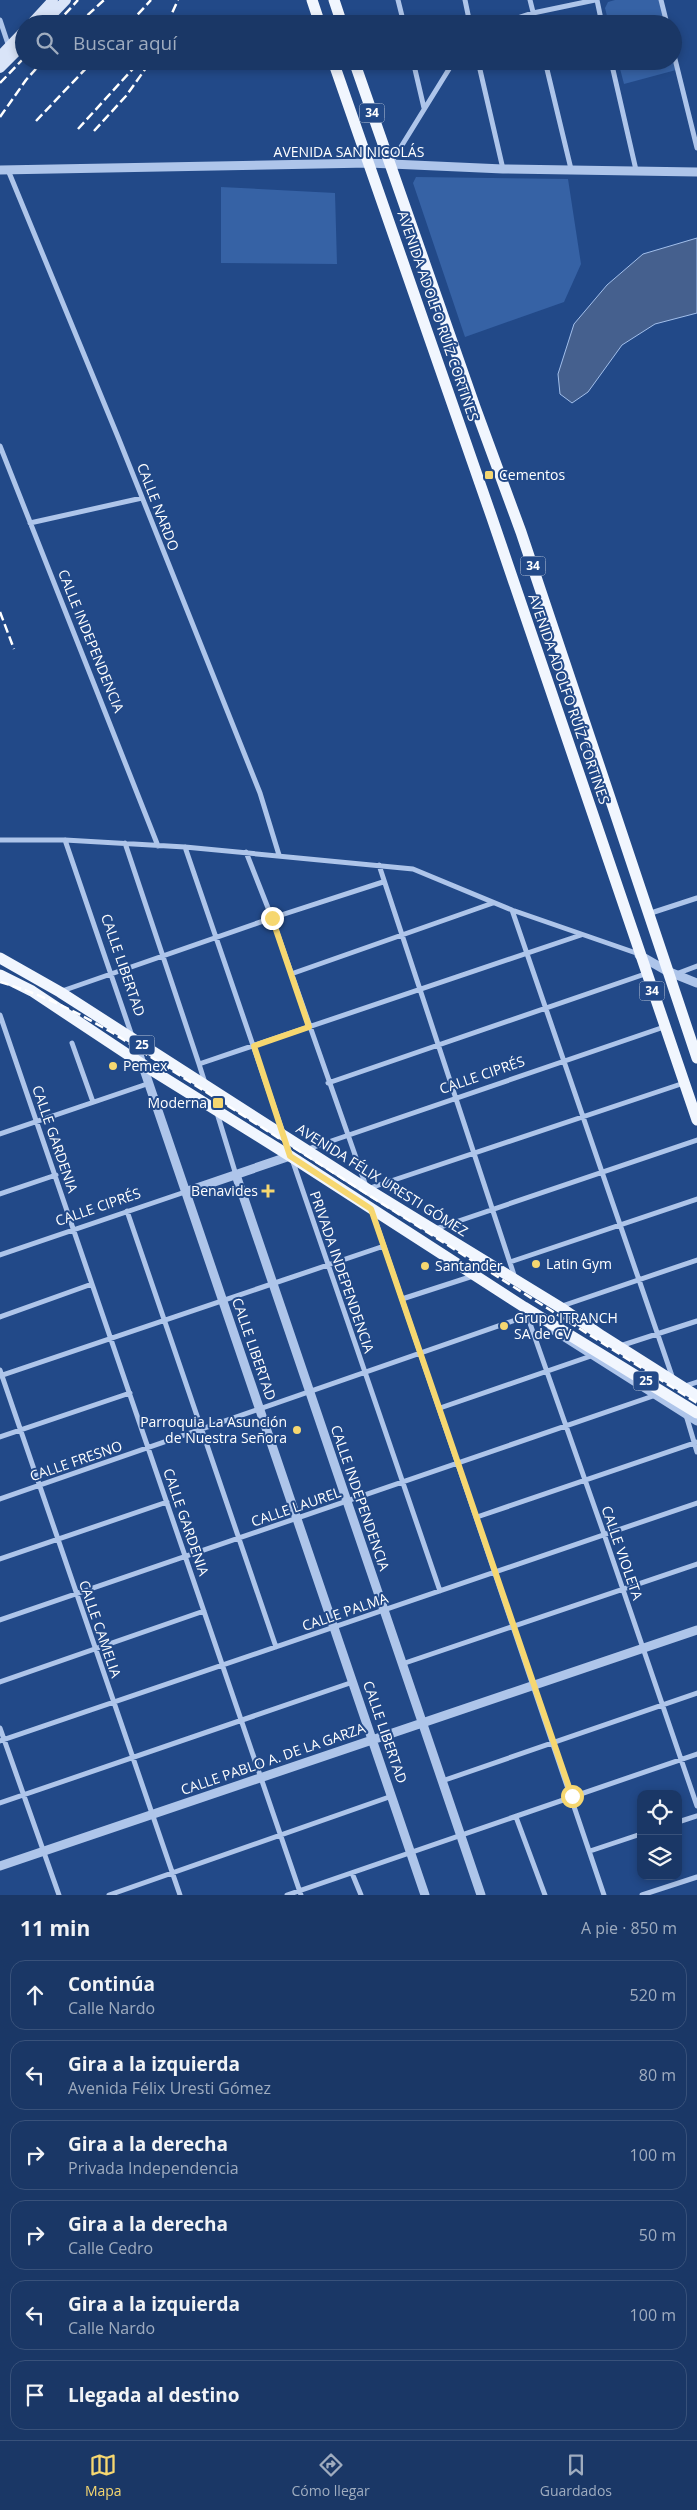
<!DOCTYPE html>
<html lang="es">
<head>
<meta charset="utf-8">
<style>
	body { margin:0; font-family:"Open Sans",sans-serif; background:#27426f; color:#f1f3f6 }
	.controls { position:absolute; right:15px; bottom:15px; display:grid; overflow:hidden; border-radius:10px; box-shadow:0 2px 8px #0003 }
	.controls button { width:45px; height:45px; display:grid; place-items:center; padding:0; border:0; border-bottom:1px solid #38517a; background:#1a3766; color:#f1f3f6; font:25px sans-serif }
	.stop { position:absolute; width:15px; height:15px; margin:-11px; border:4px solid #f6d770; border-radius:50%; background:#fff }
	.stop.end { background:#f6d770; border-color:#fff; box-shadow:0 1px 5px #0008 }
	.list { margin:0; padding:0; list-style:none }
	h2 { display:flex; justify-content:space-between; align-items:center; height:65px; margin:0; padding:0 20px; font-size:21px }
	h2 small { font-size:16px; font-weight:400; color:#9facbf }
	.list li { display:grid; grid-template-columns:32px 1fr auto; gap:15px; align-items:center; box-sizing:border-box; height:70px; margin:0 10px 10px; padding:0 10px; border:1px solid #38517a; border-radius:15px }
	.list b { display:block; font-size:19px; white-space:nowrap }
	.list p { margin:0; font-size:16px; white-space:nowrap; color:#9facbf }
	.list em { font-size:16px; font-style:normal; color:#9facbf }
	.icon { flex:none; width:28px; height:28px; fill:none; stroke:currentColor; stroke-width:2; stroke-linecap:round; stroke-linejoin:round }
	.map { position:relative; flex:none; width:697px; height:1895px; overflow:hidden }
	.search { position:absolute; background:#1a3766; box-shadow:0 2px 8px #0003; left:15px; right:15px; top:15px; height:55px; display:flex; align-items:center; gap:12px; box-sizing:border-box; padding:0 18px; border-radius:28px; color:#9facbf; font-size:19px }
	.sheet { height:545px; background:#1a3766 }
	nav { display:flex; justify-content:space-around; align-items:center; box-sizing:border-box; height:70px; border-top:1px solid #38517a; background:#1a3766; font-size:14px; color:#9facbf }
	nav a { display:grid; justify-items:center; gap:2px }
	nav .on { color:#f6d770 }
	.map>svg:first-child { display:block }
	.green { fill:#3662a5 }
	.water { fill:#45608e; stroke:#a2bfeb }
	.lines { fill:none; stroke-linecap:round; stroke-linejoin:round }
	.minor { stroke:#aec5ea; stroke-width:5 }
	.tertiary { stroke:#aec5ea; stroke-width:9 }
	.secondary { stroke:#d9e4f8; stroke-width:10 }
	.primary { stroke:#f1f6fe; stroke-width:11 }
	.rail { stroke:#fff; stroke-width:2.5; stroke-dasharray:9 4; stroke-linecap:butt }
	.route { stroke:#f6d770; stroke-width:6 }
	.poi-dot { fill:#f6d770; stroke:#224988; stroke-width:2 }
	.labels { text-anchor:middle; stroke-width:4; stroke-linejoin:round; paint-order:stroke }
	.shield { fill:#224988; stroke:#bdc8db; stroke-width:1 }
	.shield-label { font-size:12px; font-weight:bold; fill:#fff }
	.street-label { font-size:14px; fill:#fff; stroke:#224988 }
	.poi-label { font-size:14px; fill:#fff; stroke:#224988; text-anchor:start }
</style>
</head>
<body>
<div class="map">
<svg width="697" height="1895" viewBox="0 0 697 1895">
	<rect width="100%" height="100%" fill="#224988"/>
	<path class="green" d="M615,0H659L665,24H609L605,8L608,2Z
		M618,61H673L676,70L624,84Z
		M416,177L568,179L581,264L564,302L465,337L413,183Z
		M221,187L335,193L337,264L221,263Z"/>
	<path class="water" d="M697,238V313L655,324L622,345L588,392L572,403L560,394L558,374L574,324L607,285L643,254Z"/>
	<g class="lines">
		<path class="minor" d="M398,0L404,24
			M465,0L470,24
			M530,0L536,24
			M597,0L602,24
			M661,0L667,24
			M0,20L9,47
			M499,24L533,13L595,0
			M673,51L697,148
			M413,61L424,108
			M478,61L503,169
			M545,61L571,169
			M611,61L636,170
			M391,163L454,61
			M8,170L118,437L260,793L279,855
			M0,446L158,846
			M30,523L142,498
			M0,840H65L185,847L413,869L512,910L639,954
			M65,840L132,1036
			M125,843L199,1064
			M185,847L440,1591
			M246,852L272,918L367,1189L684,1083
			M379,865L515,1278
			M512,910L672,1376
			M648,914L697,898
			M291,974L493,903
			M676,974L697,966
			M62,991L272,918L383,882
			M0,1015L301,1895
			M72,1043L93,1102
			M205,1083L199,1064L581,935
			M328,1083L645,974
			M217,1113L236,1175
			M0,1134L147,1084
			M308,1149L664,1027
			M0,1194L56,1175
			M127,1211L276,1647
			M372,1211L604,1895
			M435,1229L697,1140
			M0,1255L185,1192
			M510,1262L697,1199
			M402,1299L473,1276
			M562,1306L697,1260
			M527,1315L604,1534L697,1806
			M0,1317L92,1284
			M623,1345L697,1321
			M0,1370L180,1895
			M0,1376L384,1246
			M688,1385L697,1382
			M440,1408L591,1356
			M686,1415L697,1452
			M0,1437L130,1393
			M0,1499L527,1316
			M477,1517L697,1442
			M0,1559L167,1502
			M0,1620L656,1395
			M402,1664L697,1564
			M0,1682L204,1611
			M0,1728L59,1895
			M0,1741L697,1503
			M442,1781L697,1693
			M0,1803L353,1682
			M516,1817L545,1895
			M678,1822L697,1816
			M590,1851L641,1834
			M352,1873L361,1895
			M109,1895L392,1796
			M287,1895L697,1754
			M642,1895L697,1877"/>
		<path class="tertiary" d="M0,170L369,163L503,169L697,172
			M639,955L667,971L697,983
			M134,1040L425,1895
			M236,1175L481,1895
			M185,1192L290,1156
			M552,1329L697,1421
			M0,1866L697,1630"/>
		<path class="secondary" d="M31,24L53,0
			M43,24L66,0
			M0,56L24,31
			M0,68L24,44"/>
		<path class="primary" d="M312,0L320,24
			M334,0L342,24
			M333,61L492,518L697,1120
			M354,61L475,407L521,532L697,1058
			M0,958L60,992L367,1189L563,1309L602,1336L697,1396
			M0,975L32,991L142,1064L290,1156L524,1307L697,1413"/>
		<path class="rail" d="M56,24L78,0
			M78,24L104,0
			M129,24L151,0
			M167,24L178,0
			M0,83L24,58
			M0,117L26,80L43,61
			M36,121L93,61
			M78,129L140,61
			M94,131L126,96L151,61
			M0,612L14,649
			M0,982C42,994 79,1013 116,1035L697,1403"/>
	</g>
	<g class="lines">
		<path class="route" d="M272,918L309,1027L254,1046L290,1156L371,1209L572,1796"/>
	</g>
	<g class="poi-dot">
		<rect x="484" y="470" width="10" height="10" rx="2.5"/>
		<circle cx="113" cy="1066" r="5"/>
		<rect x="212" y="1097" width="12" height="12" rx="2.5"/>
		<path d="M265.5 1183.5h5v5h5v5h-5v5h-5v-5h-5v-5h5z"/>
		<circle cx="536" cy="1264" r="5"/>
		<circle cx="425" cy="1266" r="5"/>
		<circle cx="504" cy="1326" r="5"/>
		<circle cx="297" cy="1430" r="5"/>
	</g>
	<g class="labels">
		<g class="shield">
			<rect x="359.5" y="103.5" width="25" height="19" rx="4"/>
			<rect x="520.5" y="556.5" width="25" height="19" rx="4"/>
			<rect x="639.5" y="981.5" width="25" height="19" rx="4"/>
			<rect x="129.5" y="1035.5" width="25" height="19" rx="4"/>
			<rect x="633.5" y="1371.5" width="25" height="19" rx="4"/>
		</g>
		<g class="shield-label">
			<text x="372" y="117">34</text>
			<text x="533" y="570">34</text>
			<text x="652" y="995">34</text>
			<text x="142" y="1049">25</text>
			<text x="646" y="1385">25</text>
		</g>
		<g class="street-label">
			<text x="349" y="157">AVENIDA SAN NICOLÁS</text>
			<text transform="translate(438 316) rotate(71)" y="5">AVENIDA ADOLFO RUÍZ CORTINES</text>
			<text transform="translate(158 507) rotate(69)" y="5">CALLE NARDO</text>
			<text transform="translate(91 641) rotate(68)" y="5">CALLE INDEPENDENCIA</text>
			<text transform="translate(569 699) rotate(71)" y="5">AVENIDA ADOLFO RUÍZ CORTINES</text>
			<text transform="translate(123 965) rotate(71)" y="5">CALLE LIBERTAD</text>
			<text transform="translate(482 1075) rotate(-19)" y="5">CALLE CIPRÉS</text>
			<text transform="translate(55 1139) rotate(71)" y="5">CALLE GARDENIA</text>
			<text transform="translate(382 1180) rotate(32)" y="5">AVENIDA FÉLIX URESTI GÓMEZ</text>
			<text transform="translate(98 1207) rotate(-19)" y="5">CALLE CIPRÉS</text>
			<text transform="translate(342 1272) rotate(71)" y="5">PRIVADA INDEPENDENCIA</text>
			<text transform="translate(254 1349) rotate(71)" y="5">CALLE LIBERTAD</text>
			<text transform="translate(76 1461) rotate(-19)" y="5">CALLE FRESNO</text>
			<text transform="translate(360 1498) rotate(71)" y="5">CALLE INDEPENDENCIA</text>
			<text transform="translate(296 1507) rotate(-19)" y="5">CALLE LAUREL</text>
			<text transform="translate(186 1522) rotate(71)" y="5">CALLE GARDENIA</text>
			<text transform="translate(622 1553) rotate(71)" y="5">CALLE VIOLETA</text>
			<text transform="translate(345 1612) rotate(-19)" y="5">CALLE PALMA</text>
			<text transform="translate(100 1629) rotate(71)" y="5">CALLE CAMELIA</text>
			<text transform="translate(385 1732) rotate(71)" y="5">CALLE LIBERTAD</text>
			<text transform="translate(273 1759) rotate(-19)" y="5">CALLE PABLO A. DE LA GARZA</text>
		</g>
		<g class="poi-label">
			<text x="499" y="480">Cementos</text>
			<text x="123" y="1071">Pemex</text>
			<text x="207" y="1108" text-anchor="end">Moderna</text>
			<text x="258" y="1196" text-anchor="end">Benavides</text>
			<text x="546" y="1269">Latin Gym</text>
			<text x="435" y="1271">Santander</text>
			<text x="514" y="1323">Grupo ITRANCH<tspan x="514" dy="16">SA de CV</tspan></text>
			<text x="287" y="1427" text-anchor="end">Parroquia La Asunción<tspan x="287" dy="16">de Nuestra Señora</tspan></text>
		</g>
	</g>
</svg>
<div class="controls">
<button><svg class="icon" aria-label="locate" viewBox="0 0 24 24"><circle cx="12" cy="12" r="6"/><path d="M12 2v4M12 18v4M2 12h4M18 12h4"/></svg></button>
<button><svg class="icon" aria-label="layers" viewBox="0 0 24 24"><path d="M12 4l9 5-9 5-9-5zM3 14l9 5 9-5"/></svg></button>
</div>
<div class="stop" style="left:572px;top:1796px"></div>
<div class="stop end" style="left:272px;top:918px"></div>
<div class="search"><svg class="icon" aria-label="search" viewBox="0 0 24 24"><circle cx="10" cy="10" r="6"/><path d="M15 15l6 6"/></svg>Buscar aquí</div>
</div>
<section class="sheet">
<h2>11 min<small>A pie · 850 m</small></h2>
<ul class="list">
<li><svg class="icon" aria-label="ahead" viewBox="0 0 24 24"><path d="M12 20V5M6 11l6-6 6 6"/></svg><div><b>Continúa</b><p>Calle Nardo</p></div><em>520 m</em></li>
<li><svg class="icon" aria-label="left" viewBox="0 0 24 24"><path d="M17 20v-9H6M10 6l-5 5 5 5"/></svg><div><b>Gira a la izquierda</b><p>Avenida Félix Uresti Gómez</p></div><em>80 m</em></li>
<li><svg class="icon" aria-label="right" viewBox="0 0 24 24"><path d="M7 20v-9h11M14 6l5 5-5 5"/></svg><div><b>Gira a la derecha</b><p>Privada Independencia</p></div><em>100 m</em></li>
<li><svg class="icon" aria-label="right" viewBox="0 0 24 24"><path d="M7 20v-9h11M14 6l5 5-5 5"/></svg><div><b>Gira a la derecha</b><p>Calle Cedro</p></div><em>50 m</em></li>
<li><svg class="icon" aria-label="left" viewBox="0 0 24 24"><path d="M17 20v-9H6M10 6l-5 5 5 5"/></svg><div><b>Gira a la izquierda</b><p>Calle Nardo</p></div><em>100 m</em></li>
<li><svg class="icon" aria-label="arrive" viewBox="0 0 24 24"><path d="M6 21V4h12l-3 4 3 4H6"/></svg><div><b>Llegada al destino</b></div></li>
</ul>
</section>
<nav>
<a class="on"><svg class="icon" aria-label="map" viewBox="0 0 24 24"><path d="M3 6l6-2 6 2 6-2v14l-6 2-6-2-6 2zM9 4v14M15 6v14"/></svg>Mapa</a>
<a><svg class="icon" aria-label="directions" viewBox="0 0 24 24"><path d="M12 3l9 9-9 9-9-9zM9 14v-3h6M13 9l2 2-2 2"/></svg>Cómo llegar</a>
<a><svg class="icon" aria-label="saved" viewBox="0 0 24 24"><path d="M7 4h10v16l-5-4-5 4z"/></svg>Guardados</a>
</nav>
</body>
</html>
